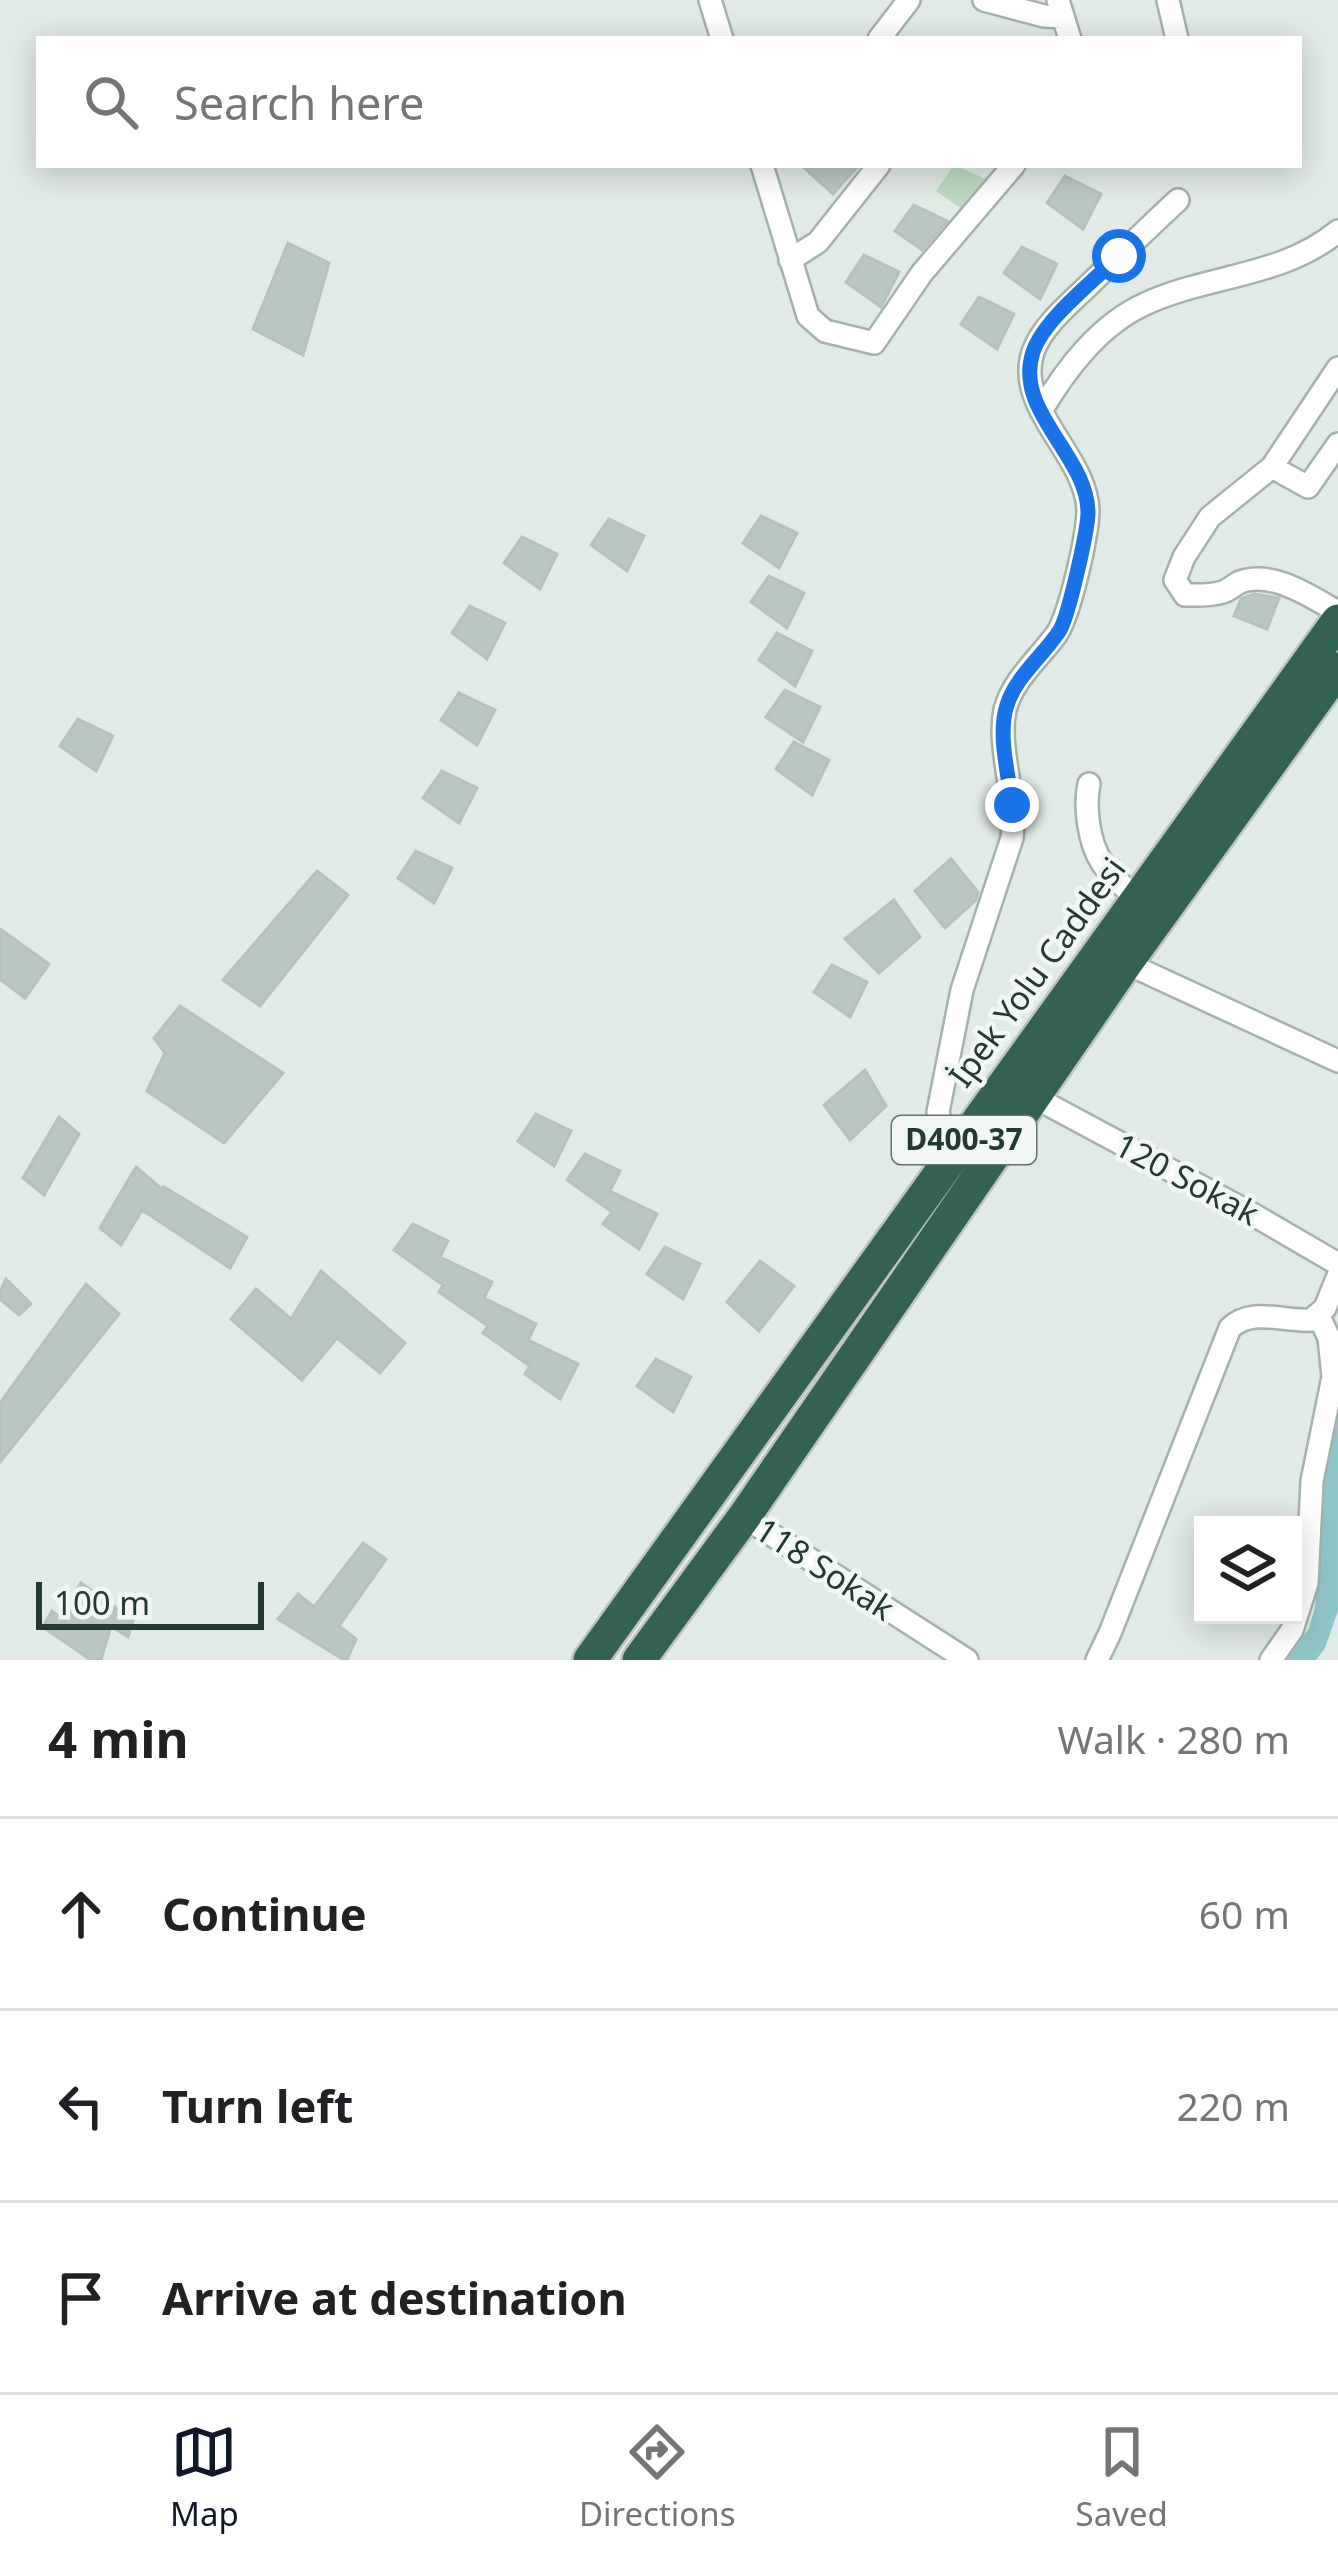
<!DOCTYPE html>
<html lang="en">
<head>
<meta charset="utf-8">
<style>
	body { margin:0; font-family:"Noto Sans",sans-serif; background:#f2f2f2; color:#202124 }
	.controls { position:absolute; right:36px; bottom:36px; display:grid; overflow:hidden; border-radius:0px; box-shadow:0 6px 30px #0003 }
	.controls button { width:108px; height:108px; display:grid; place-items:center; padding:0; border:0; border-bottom:3px solid #e0e0e0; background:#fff; color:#202124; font:60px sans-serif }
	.scale { position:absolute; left:36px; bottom:30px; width:228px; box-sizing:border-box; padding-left:12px; border:6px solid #243932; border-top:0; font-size:33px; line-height:42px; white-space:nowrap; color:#243932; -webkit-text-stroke:9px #f2f7f4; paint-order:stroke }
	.stop { position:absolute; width:36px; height:36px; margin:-27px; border:9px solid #1a73e8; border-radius:50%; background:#fff }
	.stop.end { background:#1a73e8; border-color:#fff; box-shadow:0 3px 12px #0008 }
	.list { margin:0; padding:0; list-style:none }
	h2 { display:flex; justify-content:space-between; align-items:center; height:156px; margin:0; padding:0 48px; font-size:51px }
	h2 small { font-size:39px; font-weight:400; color:#757577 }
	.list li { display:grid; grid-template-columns:78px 1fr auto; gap:36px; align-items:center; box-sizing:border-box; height:192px; padding:0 48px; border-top:3px solid #e0e0e0 }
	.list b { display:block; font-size:45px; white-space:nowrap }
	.list em { font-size:39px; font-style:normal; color:#757577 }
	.icon { flex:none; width:66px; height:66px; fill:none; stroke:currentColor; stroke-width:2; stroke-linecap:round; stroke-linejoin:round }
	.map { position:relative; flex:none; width:1338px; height:1660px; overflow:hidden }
	.search { position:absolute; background:#fff; box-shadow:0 6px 30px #0003; left:36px; right:36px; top:36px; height:132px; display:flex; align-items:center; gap:30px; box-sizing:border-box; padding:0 42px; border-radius:0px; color:#757577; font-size:45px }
	.sheet { height:732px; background:#fff }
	nav { display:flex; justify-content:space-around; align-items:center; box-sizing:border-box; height:168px; border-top:3px solid #e0e0e0; background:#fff; font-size:33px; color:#757577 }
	nav a { display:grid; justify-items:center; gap:6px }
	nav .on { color:#111827 }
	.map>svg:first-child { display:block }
	.green { fill:#bdd9c2 }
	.water { fill:#8fc5c9 }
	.building { fill:#bac7c1; stroke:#b5c3bc; stroke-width:3 }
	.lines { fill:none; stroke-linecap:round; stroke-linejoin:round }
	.minor-casing { stroke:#a5b1ac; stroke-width:26 }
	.highway-casing { stroke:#bdc4c2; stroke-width:38 }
	.minor { stroke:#fff; stroke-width:21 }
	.highway { stroke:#336255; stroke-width:33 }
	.route { stroke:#1a73e8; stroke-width:15 }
	.labels { text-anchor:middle; stroke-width:9; stroke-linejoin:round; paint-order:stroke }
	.shield { fill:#f2f7f4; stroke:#62726c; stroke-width:3 }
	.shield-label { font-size:30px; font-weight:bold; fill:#243932 }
	.street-label { font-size:33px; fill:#243932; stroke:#f2f7f4 }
</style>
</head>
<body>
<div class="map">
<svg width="1338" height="1660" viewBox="0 0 1338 1660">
	<rect width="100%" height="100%" fill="#e2eae6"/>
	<path class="green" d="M954,165L990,181L972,216L936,191Z"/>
	<path class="water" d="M1338,1404V1611L1325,1648L1316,1660H1287L1309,1628L1315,1607L1327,1450Z"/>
	<path class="building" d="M801,165H859L833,194Z
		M1065,176L1101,194L1083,229L1047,203Z
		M914,205L947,221L922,250L895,231Z
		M288,243L329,263L303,355L253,329Z
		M1022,247L1057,264L1040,299L1004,273Z
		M864,255L899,272L881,307L846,282Z
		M979,297L1014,314L997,349L961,324Z
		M761,516L797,533L779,568L743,543Z
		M609,519L644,536L627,571L591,545Z
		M522,537L557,554L540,589L504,563Z
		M769,576L804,593L787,628L751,602Z
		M1254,594L1279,598L1267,629L1234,616L1241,599Z
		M470,606L505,623L487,659L452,633Z
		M777,633L812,651L795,686L759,660Z
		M785,690L820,707L803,742L766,717Z
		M459,693L495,710L477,745L441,720Z
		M78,719L113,736L96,771L60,746Z
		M794,742L829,760L812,795L776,769Z
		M442,771L477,788L459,823L423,798Z
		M416,851L452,868L434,903L398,878Z
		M951,859L978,892L976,900L945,928L915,891Z
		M317,871L348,895L260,1006L223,980Z
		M894,900L920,937L879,973L845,939Z
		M0,929L49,964L25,998L0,979Z
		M832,965L867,982L850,1017L814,992Z
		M180,1006L283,1073L224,1143L147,1091L165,1053L154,1038Z
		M865,1070L886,1106L850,1140L824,1105Z
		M536,1114L571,1131L554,1166L518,1141Z
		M59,1117L79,1134L44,1195L23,1178Z
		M585,1154L620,1171L610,1191L657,1214L639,1249L603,1224L612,1212L567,1180Z
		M136,1167L163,1190L164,1187L247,1237L230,1268L142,1210L121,1245L100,1228Z
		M413,1224L448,1241L440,1257L492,1282L484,1298L536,1324L528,1340L578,1364L560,1399L525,1374L530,1366L483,1333L488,1326L439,1292L443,1285L394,1250Z
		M665,1247L700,1264L683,1299L647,1274Z
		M760,1261L794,1286L759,1331L727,1302Z
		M321,1271L405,1343L380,1373L337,1338L302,1380L231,1319L256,1289L291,1319Z
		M6,1279L31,1304L19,1315L0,1299V1292Z
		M86,1284L119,1314L0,1462V1403Z
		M656,1359L691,1377L673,1412L637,1386Z
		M363,1543L386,1559L339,1626L356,1639L347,1660H344L278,1619L298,1594L314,1607Z
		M81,1583L133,1620L128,1637L111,1626L101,1660H91L43,1627L52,1611L60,1617Z"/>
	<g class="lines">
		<defs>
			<path id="minor" d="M710,0L722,39
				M984,0L1044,16L1062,17
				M1058,0L1070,39
				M1168,0L1177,39
				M879,39L909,0
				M762,165L808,316L825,331L874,343L922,273L1014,165
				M790,260L818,242L879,165
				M1338,368L1272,467L1210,517L1184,557L1175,580L1185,595C1197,595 1211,596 1223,592C1229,590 1234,585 1240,582C1273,570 1311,597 1338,612
				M1041,411C1066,369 1099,325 1145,304C1207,275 1283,277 1338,231
				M1272,467L1308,487L1338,444
				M1089,784C1084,807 1089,843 1102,863C1111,877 1126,888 1137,899
				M1126,963L1338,1061
				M1034,1097L1254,1215L1338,1264
				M956,1151L944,1135L938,1112L962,990L1012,838C1017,797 997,747 1005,710C1012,681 1039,658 1056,635C1070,615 1087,537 1088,512C1088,456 1014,409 1033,352C1043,324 1072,302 1092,282C1120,255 1149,227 1178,200
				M744,1517L967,1660
				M1097,1660L1110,1633L1230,1328C1252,1307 1283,1322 1311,1320L1325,1308L1338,1276
				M1271,1660L1292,1630L1307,1583L1312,1481L1333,1377L1329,1338L1319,1316"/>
			<path id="highway" d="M590,1660L1338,621
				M639,1660L744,1517L1126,963L1338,669"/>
		</defs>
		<use href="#minor" class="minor-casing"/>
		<use href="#highway" class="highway-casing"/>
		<use href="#minor" class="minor"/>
		<use href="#highway" class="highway"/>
	</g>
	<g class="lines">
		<path class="route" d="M1012,805C1009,775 997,735 1007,705C1016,676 1044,655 1060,630C1069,614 1087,533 1088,514C1089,456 1013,412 1033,352C1044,319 1094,281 1119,256"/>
	</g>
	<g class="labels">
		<rect class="shield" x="892" y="1116" width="144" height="48" rx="9"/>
		<g class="shield-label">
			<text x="964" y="1150">D400-37</text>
		</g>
		<g class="street-label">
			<text transform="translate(1037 972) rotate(-54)" y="12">İpek Yolu Caddesi</text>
			<text transform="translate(1187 1179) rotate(28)" y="12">120 Sokak</text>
			<text transform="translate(825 1569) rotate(33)" y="12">118 Sokak</text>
		</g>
	</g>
</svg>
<div class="controls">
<button><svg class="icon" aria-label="layers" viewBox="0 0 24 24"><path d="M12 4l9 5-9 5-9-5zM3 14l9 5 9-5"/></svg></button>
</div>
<div class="scale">100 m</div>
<div class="stop" style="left:1119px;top:256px"></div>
<div class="stop end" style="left:1012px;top:805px"></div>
<div class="search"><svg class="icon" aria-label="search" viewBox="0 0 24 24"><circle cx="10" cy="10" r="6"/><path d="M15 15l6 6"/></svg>Search here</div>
</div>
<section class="sheet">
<h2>4 min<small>Walk · 280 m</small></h2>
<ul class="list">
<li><svg class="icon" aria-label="ahead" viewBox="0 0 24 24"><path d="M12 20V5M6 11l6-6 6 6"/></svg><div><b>Continue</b></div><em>60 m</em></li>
<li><svg class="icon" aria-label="left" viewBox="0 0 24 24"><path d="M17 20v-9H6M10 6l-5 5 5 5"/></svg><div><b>Turn left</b></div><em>220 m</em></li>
<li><svg class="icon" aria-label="arrive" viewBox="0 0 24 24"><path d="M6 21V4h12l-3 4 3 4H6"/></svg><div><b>Arrive at destination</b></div></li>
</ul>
</section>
<nav>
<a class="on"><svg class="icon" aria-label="map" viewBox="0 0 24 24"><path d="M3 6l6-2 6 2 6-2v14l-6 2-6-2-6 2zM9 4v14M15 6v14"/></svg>Map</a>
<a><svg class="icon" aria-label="directions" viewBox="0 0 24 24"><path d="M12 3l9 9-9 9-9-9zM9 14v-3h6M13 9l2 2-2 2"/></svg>Directions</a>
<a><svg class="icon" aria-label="saved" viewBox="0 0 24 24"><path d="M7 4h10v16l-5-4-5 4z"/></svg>Saved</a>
</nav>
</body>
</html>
